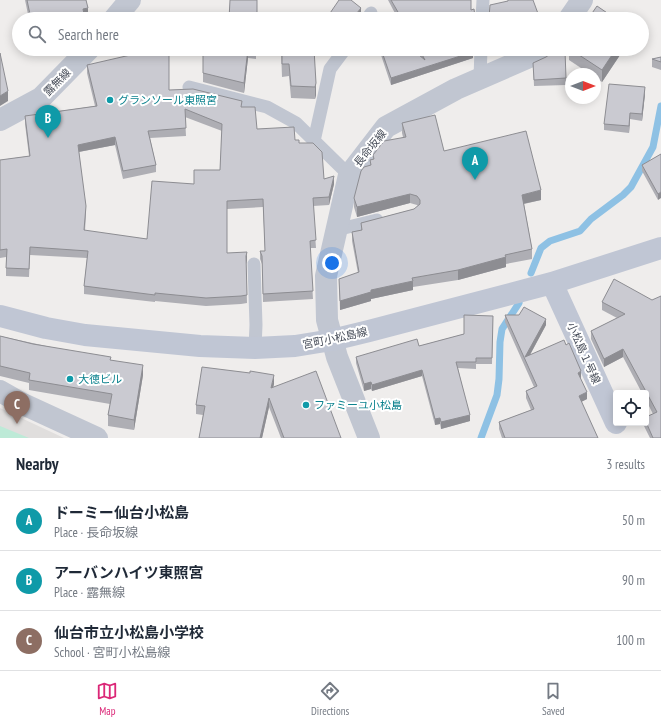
<!DOCTYPE html>
<html lang="en">
<head>
<meta charset="utf-8">
<style>
	body { margin:0; font-family:"PT Sans Narrow","Noto Sans JP",sans-serif; background:#f2f2f3; color:#1f2937 }
	.controls { position:absolute; right:12px; bottom:12px; display:grid; overflow:hidden; border-radius:4px; box-shadow:0 2px 10px #0003 }
	.controls button { width:36px; height:36px; display:grid; place-items:center; padding:0; border:0; border-bottom:1px solid #e0e1e3; background:#fff; color:#1f2937; font:20px sans-serif }
	.compass { position:absolute; left:565px; top:68px; width:36px; height:36px; border-radius:50%; background:#fff; box-shadow:0 2px 10px #0003; rotate:90deg }
	.you { position:absolute; left:332px; top:263px; width:14px; height:14px; margin:-10px; border:3px solid #fff; border-radius:50%; background:#1a73e8; box-shadow:0 0 0 6px #1a73e833 }
	.badge { display:grid; place-items:center; width:26px; height:26px; border-radius:50%; background:#db2777; color:#fff; font-size:13px; font-weight:700 }
	.pin { position:absolute; translate:-50% -33px; filter:drop-shadow(0 1px 2px #0008) }
	.pin::after { content:''; position:absolute; top:21px; width:14px; height:12px; background:inherit; clip-path:polygon(0 0,100% 0,50% 100%) }
	.list { margin:0; padding:0; list-style:none }
	h2 { display:flex; justify-content:space-between; align-items:center; height:52px; margin:0; padding:0 16px; font-size:17px }
	h2 small { font-size:13px; font-weight:400; color:#747a83 }
	.list li { display:grid; grid-template-columns:26px 1fr auto; gap:12px; align-items:center; box-sizing:border-box; height:60px; padding:0 16px; border-top:1px solid #e0e1e3 }
	.list b { display:block; font-size:15px; white-space:nowrap }
	.list p { margin:0; font-size:13px; white-space:nowrap; color:#747a83 }
	.list em { font-size:13px; font-style:normal; color:#747a83 }
	.icon { flex:none; width:22px; height:22px; fill:none; stroke:currentColor; stroke-width:2; stroke-linecap:round; stroke-linejoin:round }
	.map { position:relative; flex:none; width:661px; height:438px; overflow:hidden }
	.search { position:absolute; background:#fff; box-shadow:0 2px 10px #0003; left:12px; right:12px; top:12px; height:44px; display:flex; align-items:center; gap:10px; box-sizing:border-box; padding:0 14px; border-radius:22px; color:#747a83; font-size:15px }
	.sheet { height:232px; background:#fff }
	nav { display:flex; justify-content:space-around; align-items:center; box-sizing:border-box; height:56px; border-top:1px solid #e0e1e3; background:#fff; font-size:11px; color:#747a83 }
	nav a { display:grid; justify-items:center; gap:2px }
	nav .on { color:#db2777 }
	.map>svg:first-child { display:block }
	.education { fill:#e0dedd }
	.green { fill:#bdead7 }
	.lines { fill:none; stroke-linecap:round; stroke-linejoin:round }
	.stream { stroke:#8ec1e4; stroke-width:7 }
	.lane { stroke:#c1c6d1; stroke-width:13 }
	.street { stroke:#c1c6d1; stroke-width:22 }
	.secondary { stroke:#c0c6d4; stroke-width:22 }
	.wall { fill:#aeaeb4; fill-rule:evenodd }
	.shaded-wall { fill:#8d8d92 }
	.building { fill:#cacad1; stroke:#8d8d92; fill-rule:evenodd }
	.culture-dot { fill:#0f9aa8; stroke:#fff; stroke-width:1.5 }
	.labels { text-anchor:middle; stroke-width:4; stroke-linejoin:round; paint-order:stroke }
	.street-label { font-size:11px; fill:#464c58; stroke:#fff }
	.culture-label { font-size:11px; fill:#0d838f; stroke:#fff; text-anchor:start }
</style>
</head>
<body>
<div class="map">
<svg width="661" height="438" viewBox="0 0 661 438">
	<rect width="100%" height="100%" fill="#efedec"/>
	<path class="education" d="M0,408L2,409L64,438H0Z"/>
	<path class="green" d="M0,426L29,438H0Z"/>
	<g class="lines">
		<path class="stream" d="M531,273L541,248L550,241L580,231L591,219L623,195L631,187L653,147L661,106
			M481,438L497,395L499,379L500,342L502,329L519,303"/>
		<path class="lane" d="M367,19L371,13
			M482,19L483,0
			M480,78L481,49
			M189,87L267,107L296,123L349,175
			M314,141L330,69L345,49
			M336,230L377,220
			M254,264L256,325L255,348"/>
		<path class="street" d="M114,19L130,0
			M569,19L582,0
			M0,120L41,98L89,49
			M0,391L23,404L97,438
			M369,438L337,357L327,320L326,276L349,175L386,127L456,89L541,52L544,49"/>
		<path class="secondary" d="M552,283L616,423
			M0,316L46,328L85,335L127,339L200,346L255,348L295,346L332,340L369,331L552,283L661,248"/>
	</g>
	<path class="wall" d="M25,0H86L88,18L85,19H29Z
		M388,0H471V10L475,17L479,19H398Z
		M203,49H256V59L248,58L244,93L203,82Z
		M281,49H314L316,95L315,99L291,98L289,76L282,77Z
		M379,49H412L418,54L415,49H473L472,51L473,58L391,85Z
		M569,49H624L602,82L595,78V74H590L569,60Z
		M661,57V70L652,67V59Z
		M533,63L566,78V85L534,86Z
		M87,65L169,90L242,107L257,129L295,140L299,143L324,179L334,184L329,205L313,206L316,248H310L313,299L263,302L262,264L260,259V251H265L263,207L227,209V253L247,260L246,264L247,303L241,304L206,306L155,301V302L84,294V286L87,258L30,255L29,277L6,276V257L0,258V160L29,156L25,124V116L95,106L87,73ZM185,117L222,131L220,170L194,184L147,239L85,231L86,214L79,152L115,145L123,179L156,172V165L150,138L186,136Z
		M645,94L642,121L630,119L629,133L604,130V124Z
		M402,123L444,151L541,200L524,204L532,249V259L506,264V267L458,280L413,287V290L371,299V301L340,310L339,279L358,273L352,241V232L361,230V223L414,209L418,206L417,205L410,203L357,217L354,207V198L370,165V160L373,159V155L403,137L402,133Z
		M661,154L658,200L642,171V165Z
		M652,300L661,438H650L644,426V423H646V417L653,414L646,400V393H642L623,357L604,367L591,339V331L617,318L602,310V302Z
		M505,315L546,325L530,355L581,378H580L587,399L581,402L598,438H502L499,429V422L531,410L526,398V391L534,387L505,322Z
		M493,316L492,364H476V369L458,368L470,421L441,429L440,424L435,425L422,376L372,391L371,389L364,391L356,363V357L419,346L464,334Z
		M0,336L111,360L143,375L134,430L108,426V415L110,404L29,390V383L0,376Z
		M274,384L273,387L341,438H281L269,407L262,438H199L203,415L196,414V405Z"/>
	<path class="shaded-wall" d="M88,8V18L84,19L83,9Z
		M361,8V14L357,19H352Z
		M248,49V58L244,93V83Z
		M616,49H624L602,82V70Z
		M473,52V58L391,85V78Z
		M316,83V95L315,99V87Z
		M645,87V94L642,121V114Z
		M8,91V101L0,106V96Z
		M630,113V119L629,133V126Z
		M115,137V145L78,152V145Z
		M334,176V184L329,205V197Z
		M541,190V200L522,204V195Z
		M661,192V198L658,200V194Z
		M410,194V203L357,217V207Z
		M247,252V260L246,264V256Z
		M506,257V267L458,280V270Z
		M413,281V290L371,299V301L340,310V301L371,290Z
		M546,319V325L526,362L525,357Z
		M623,349V357L604,367V359Z
		M143,365V375L134,430V420Z
		M422,370V376L372,391V385Z
		M581,371V378L578,379V373Z
		M274,375V384L271,397V388Z
		M371,382V389L364,391V384Z
		M587,392V399L579,403V396Z
		M269,398V407L262,438H260Z
		M470,415V421L441,429V422Z
		M440,418V424L435,425V419Z"/>
	<path class="building" d="M27,0H86L88,8L83,9L85,19H31Z
		M230,0H257V19H229Z
		M339,0H351L361,8L352,19H326Z
		M391,0H471V10L474,9L475,17L479,19H402Z
		M508,0H533L540,19H487L489,17L490,5L508,1Z
		M597,6L616,19H588Z
		M139,49H169V90L193,89L242,101L241,107H255L257,129L294,127L295,140H299V143H313L322,152L324,179L334,176L329,197L313,198L316,240L310,241L313,291L263,294L262,256L260,251H265L263,199L227,201V253L247,252L246,256L247,295L241,296L206,298L155,293V295L84,286L88,251L30,247L29,269L6,268L7,249L0,250V160L30,156L25,116L97,106L87,65L139,53ZM185,109L222,124L220,170H194V184L152,181L147,239L84,230L86,206L78,145L115,137L123,171L156,165L148,131L186,128Z
		M203,49H248L244,83L203,73Z
		M282,49H314L316,83L315,87L291,86L289,64H282Z
		M381,49H412L425,60L419,49H472L473,52L391,78Z
		M570,49H616L602,70Z
		M565,51L566,78L534,80L533,63L546,57L553,52Z
		M0,53L8,91L0,96Z
		M661,57V62L652,59Z
		M609,84L645,87L642,114L630,113L629,126L604,124Z
		M435,115L444,151L526,131L541,190L522,195L532,249L505,255L506,257L458,270L412,278L413,281L371,290V292L340,301L339,279L359,272L352,232L362,230L361,223L414,209L420,204V200L417,196L410,194L357,207L354,198L361,171L364,167L371,165L370,160L374,159L373,155L384,141L406,137L402,123Z
		M661,154V192L658,194L642,165Z
		M614,279L652,300L661,296V438H653L646,422V417L657,412L623,349L604,359L591,331L625,314L602,302Z
		M524,307L546,319L525,357L564,340L566,345L569,343L581,371L578,373L587,392L579,396L598,438H505L499,422L534,409L526,391L537,386L505,315H519Z
		M464,315L493,316L492,358H476V362H456L470,415L441,422L440,418L435,419L422,370L372,385L371,382L364,384L356,357L417,339L419,346L464,334Z
		M0,336L33,344L111,357L110,360L143,365L134,420L108,415L112,394L29,380L30,373L0,366Z
		M202,367L250,373V371L274,375L271,388L316,371L341,438H284L269,398L260,438H199L205,406L196,405Z"/>
	<g class="culture-dot">
		<circle cx="110" cy="100" r="4"/>
		<circle cx="70" cy="379" r="4"/>
		<circle cx="306" cy="405" r="4"/>
	</g>
	<g class="labels">
		<g class="street-label">
			<text transform="translate(57 82) rotate(-45)" y="4">露無線</text>
			<text transform="translate(370 148) rotate(-51)" y="4">長命坂線</text>
			<text transform="translate(335 338) rotate(-12)" y="4">宮町小松島線</text>
			<text transform="translate(584 353) rotate(66)" y="4">小松島１号線</text>
		</g>
		<g class="culture-label">
			<text x="118" y="104">グランソール東照宮</text>
			<text x="78" y="383">大徳ビル</text>
			<text x="314" y="409">ファミーユ小松島</text>
		</g>
	</g>
</svg>
<div class="controls">
<button><svg class="icon" aria-label="locate" viewBox="0 0 24 24"><circle cx="12" cy="12" r="6"/><path d="M12 2v4M12 18v4M2 12h4M18 12h4"/></svg></button>
</div>
<svg class="compass" viewBox="-18 -18 36 36"><path d="M0-13l5 13h-10z" fill="#e53935"/><path d="M0 13l5-13h-10z" fill="#747a83"/></svg>
<div class="you"></div>
<div class="pin badge" style="left:475px;top:180px;background:#0f9aa8">A</div>
<div class="pin badge" style="left:48px;top:138px;background:#0f9aa8">B</div>
<div class="pin badge" style="left:17px;top:424px;background:#8d6e63">C</div>
<div class="search"><svg class="icon" aria-label="search" viewBox="0 0 24 24"><circle cx="10" cy="10" r="6"/><path d="M15 15l6 6"/></svg>Search here</div>
</div>
<section class="sheet">
<h2>Nearby<small>3 results</small></h2>
<ul class="list">
<li><span class="badge" style="background:#0f9aa8">A</span><div><b>ドーミー仙台小松島</b><p>Place · 長命坂線</p></div><em>50 m</em></li>
<li><span class="badge" style="background:#0f9aa8">B</span><div><b>アーバンハイツ東照宮</b><p>Place · 露無線</p></div><em>90 m</em></li>
<li><span class="badge" style="background:#8d6e63">C</span><div><b>仙台市立小松島小学校</b><p>School · 宮町小松島線</p></div><em>100 m</em></li>
</ul>
</section>
<nav>
<a class="on"><svg class="icon" aria-label="map" viewBox="0 0 24 24"><path d="M3 6l6-2 6 2 6-2v14l-6 2-6-2-6 2zM9 4v14M15 6v14"/></svg>Map</a>
<a><svg class="icon" aria-label="directions" viewBox="0 0 24 24"><path d="M12 3l9 9-9 9-9-9zM9 14v-3h6M13 9l2 2-2 2"/></svg>Directions</a>
<a><svg class="icon" aria-label="saved" viewBox="0 0 24 24"><path d="M7 4h10v16l-5-4-5 4z"/></svg>Saved</a>
</nav>
</body>
</html>
